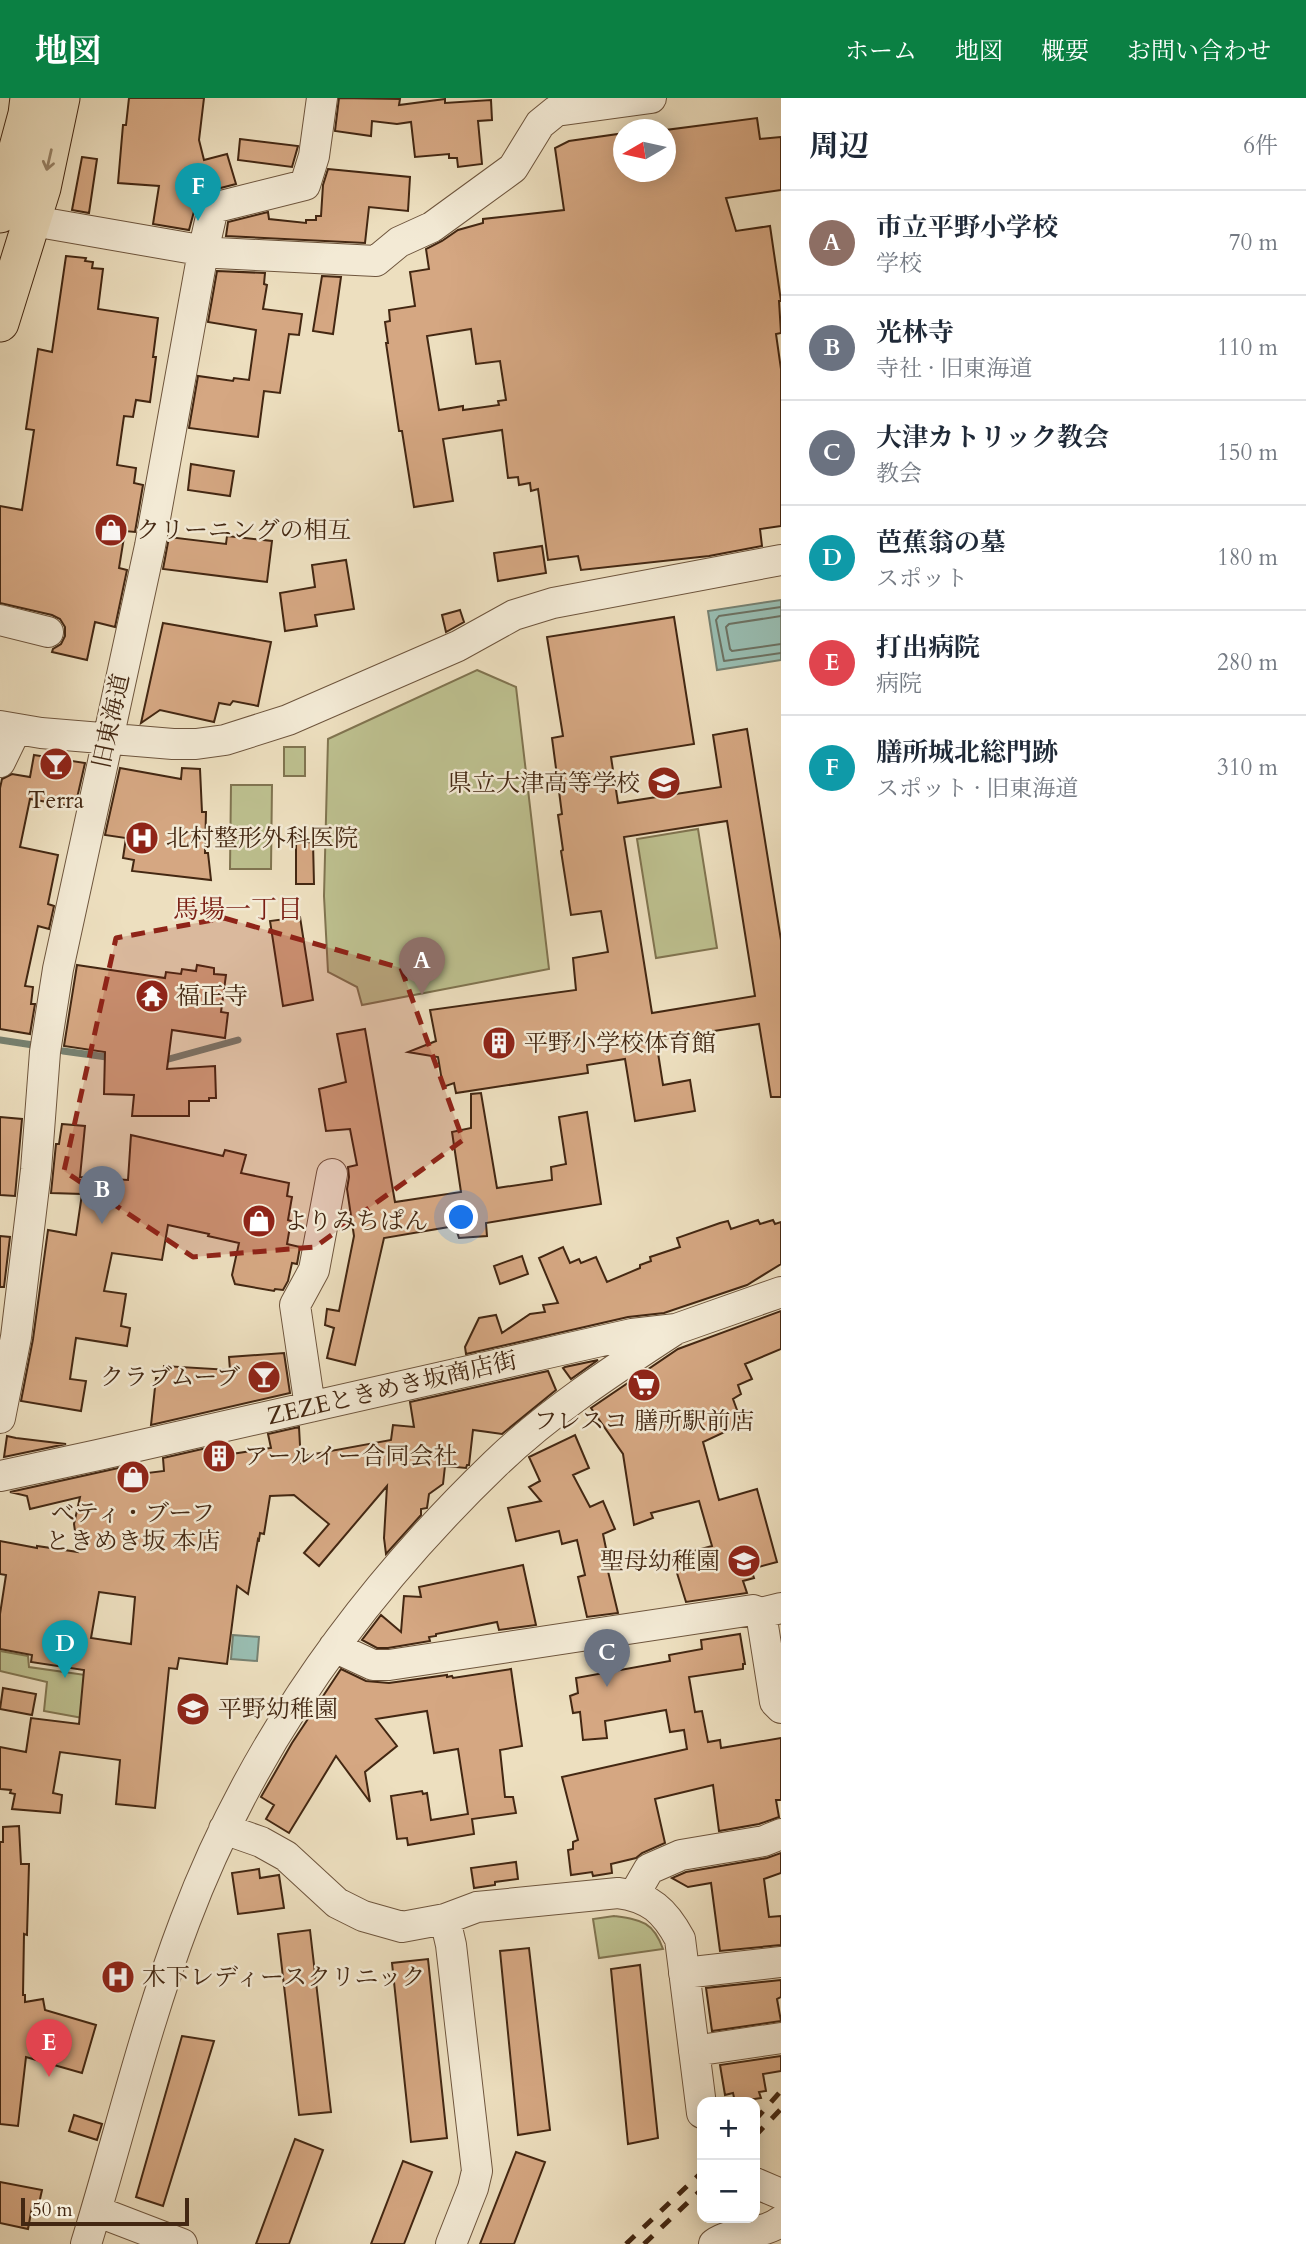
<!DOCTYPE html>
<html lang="ja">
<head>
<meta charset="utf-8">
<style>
	body { margin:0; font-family:Cardo,"Noto Serif JP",serif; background:#f6f6f7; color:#1f2937 }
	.controls { position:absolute; right:21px; bottom:21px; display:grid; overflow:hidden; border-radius:14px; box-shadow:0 4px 18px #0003 }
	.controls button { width:63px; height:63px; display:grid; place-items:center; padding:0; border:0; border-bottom:2px solid #e0e1e3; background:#fff; color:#1f2937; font:35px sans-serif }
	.compass { position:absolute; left:613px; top:21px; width:63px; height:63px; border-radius:50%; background:#fff; box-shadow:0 4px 18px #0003; rotate:261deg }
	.scale { position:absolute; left:21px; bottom:18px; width:168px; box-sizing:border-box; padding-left:7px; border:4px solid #432712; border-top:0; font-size:19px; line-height:24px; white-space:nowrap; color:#432712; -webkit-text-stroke:5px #f3ead5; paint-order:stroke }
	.you { position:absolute; left:462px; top:1120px; width:24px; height:24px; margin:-18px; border:5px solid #fff; border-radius:50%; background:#1a73e8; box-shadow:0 0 0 10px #1a73e833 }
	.badge { display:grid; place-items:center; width:46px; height:46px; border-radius:50%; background:#0b8043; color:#fff; font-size:23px; font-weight:700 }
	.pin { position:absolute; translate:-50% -58px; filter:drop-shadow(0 2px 4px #0008) }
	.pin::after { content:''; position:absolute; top:37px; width:24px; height:21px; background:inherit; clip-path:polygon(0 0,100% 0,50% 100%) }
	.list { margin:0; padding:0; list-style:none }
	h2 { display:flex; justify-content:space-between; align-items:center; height:91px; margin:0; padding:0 28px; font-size:30px }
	h2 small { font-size:23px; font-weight:400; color:#747a83 }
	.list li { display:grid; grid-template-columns:46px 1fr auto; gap:21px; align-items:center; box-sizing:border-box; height:105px; padding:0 28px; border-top:2px solid #e0e1e3 }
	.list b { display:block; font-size:26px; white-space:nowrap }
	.list p { margin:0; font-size:23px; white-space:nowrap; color:#747a83 }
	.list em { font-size:23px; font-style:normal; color:#747a83 }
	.map { position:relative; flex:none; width:781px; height:2146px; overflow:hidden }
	header { display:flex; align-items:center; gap:42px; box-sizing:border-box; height:98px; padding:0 35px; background:#0b8043; color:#fff }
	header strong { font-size:33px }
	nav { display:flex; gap:38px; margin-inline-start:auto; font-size:24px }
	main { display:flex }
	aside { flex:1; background:#fff }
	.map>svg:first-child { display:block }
	.green { fill:#bdc08f; stroke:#807450; stroke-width:2 }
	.water { fill:#99bdb1; stroke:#778171; stroke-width:2 }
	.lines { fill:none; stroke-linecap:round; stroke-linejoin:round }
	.shore { stroke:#6e7262; stroke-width:2 }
	.stream { stroke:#778171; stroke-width:7 }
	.building { fill:#d5a782; stroke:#432712; stroke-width:2; fill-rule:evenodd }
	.minor-casing { stroke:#6e553d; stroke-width:32 }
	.major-casing { stroke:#432712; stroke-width:39 }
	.minor { stroke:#f3ead5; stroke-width:30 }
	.major { stroke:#eddfbf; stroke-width:37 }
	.rail { stroke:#432712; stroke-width:5; stroke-dasharray:12 12; stroke-linecap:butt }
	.oneway { stroke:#988368 }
	.marked { fill:#8f2418; fill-opacity:0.2; stroke:#8f2418; stroke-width:5; stroke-dasharray:14 9; stroke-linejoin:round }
	.labels { text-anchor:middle; stroke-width:5; stroke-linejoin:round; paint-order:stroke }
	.poi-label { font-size:24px; fill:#432712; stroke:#f3ead5; text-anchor:start }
	.street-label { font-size:24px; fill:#432712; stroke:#f3ead5 }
	.neighbourhood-label { font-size:26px; fill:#7a1f14; stroke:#f3ead5 }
</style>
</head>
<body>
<header>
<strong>地図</strong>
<nav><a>ホーム</a><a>地図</a><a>概要</a><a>お問い合わせ</a></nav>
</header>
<main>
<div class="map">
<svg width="781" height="2146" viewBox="0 0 781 2146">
	<rect width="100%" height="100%" fill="#eddfbf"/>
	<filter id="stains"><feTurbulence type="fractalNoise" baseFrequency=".00286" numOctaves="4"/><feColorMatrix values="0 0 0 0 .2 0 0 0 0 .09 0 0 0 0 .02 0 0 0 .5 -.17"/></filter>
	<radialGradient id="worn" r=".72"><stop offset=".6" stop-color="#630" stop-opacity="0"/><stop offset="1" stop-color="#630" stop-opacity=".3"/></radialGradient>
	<path class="green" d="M477,572L516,589L549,871L362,907L357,889L328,874L324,798L328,641Z
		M284,649H305V678H284Z
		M231,687H272L271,771H230Z
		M698,731L717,850L656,860L637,741Z
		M0,1553L28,1558L29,1569L114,1581L110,1625L44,1613L47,1584L0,1573Z
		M614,1818C641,1822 653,1823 663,1851L599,1860L593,1821Z"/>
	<path class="water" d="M781,502V562L717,572L708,513Z
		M233,1537L259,1539L257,1563L231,1561Z"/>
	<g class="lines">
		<path class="shore" d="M781,509L719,518L716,522L724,563L781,555
			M781,518L729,526L726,529L730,551L732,553L781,546"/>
		<path class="stream" d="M0,942L33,947
			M63,953L114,960
			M160,961H169L238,942"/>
	</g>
	<path class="building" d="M129,0H204L199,42L204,62L227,56L236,86L209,93L201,97L196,106L189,132L153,126L159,88L118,85L123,27H126Z
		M339,0L400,1L399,7L445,1V5L491,2L492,22L478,23L482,66L458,69L457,60H449V56L415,59L411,24L397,26L372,23L371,38L335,33Z
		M757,20L760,41L781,39V92L726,100L736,133L770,128L781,203H779L781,235L776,236L781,271V428L760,431L762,448L709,458L581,472L578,458L548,462L538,391L531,393L530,385L519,387L518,379L508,380L502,332L443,341L453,403L414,409L402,333H399L386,245H388L385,224L390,223L389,212L415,208L410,174L429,171L426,151L442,143L458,132L483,125V121L564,112L555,50L569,43L618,36V38H624V74H666V32ZM471,231L476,266L500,263L506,302L498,303L499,307L463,312V308L439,312L427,238Z
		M240,41L298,48L292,69L238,62Z
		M82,59L97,61L89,115L72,112Z
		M328,71L410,79L408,113L369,109L365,145L226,138L228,124L268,114L269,121L306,125V122H316V118H321L323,87Z
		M66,158L86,160L85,163L93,164L92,170L103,171L98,211L158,220L153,259H156L150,304L136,302L133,319L124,318L117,367L136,370L134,385L143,387L135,434L125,433L119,470L127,472L115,529L95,524L87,562L52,554L53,551L61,546L65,538V529L60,521L52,517L0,505V408L22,412L34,332L26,331L38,251L52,254Z
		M217,173L265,175L264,186L267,187L263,211L302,216L299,237L289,236L280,295L264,293L258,339L189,330L198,278L233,283L234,280L249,282L256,232L208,224Z
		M322,178L341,179L333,236L313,233Z
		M191,366L234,373L230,398L188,392Z
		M227,438L272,443L267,484L163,471L169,439L226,446Z
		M542,448L546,475L498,483L494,455Z
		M346,462L354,511L315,517L317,528L285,533L280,495L315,489L312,467Z
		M460,512L464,524L446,534L442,517Z
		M674,519L694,646L611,659L618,705L721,689L713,637L747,631L781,842V999H771L759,926L656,942L663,987L690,982L695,1013L635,1023L625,961L587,967L588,975L456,995L454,985L443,989L438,959L408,954L436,943L430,912L576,892L573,860L608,854L601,813L571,817L561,753L563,752L558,717L562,716L552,640L563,638L547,539ZM727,723L755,898L652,915L624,739Z
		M163,525L271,544L258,608L233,603L230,607L219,605L214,624L160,612L141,625Z
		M34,657L85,665L75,709L30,701L20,749L58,757L48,806L54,808L49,831L38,828L25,888L33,889L31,906H35L30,936L0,931V690L2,681L12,676L30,679Z
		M120,670L181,681L182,670L200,671L202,714H206L205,755H208L211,782L132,773L134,762L123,760L126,740L105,737Z
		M313,744L314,786H296V745Z
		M300,819L313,902L283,908L270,823Z
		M77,867L165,880L166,874L181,876L182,871L196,873L197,867L214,870V876L226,877L221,914L228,915L225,940L172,932L167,971L215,968L216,1000H209V1003H189V1018H132L134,997L104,996L105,954L64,948Z
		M365,931L395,1104L461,1094L452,1034L471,1030V996L481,995L497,1090L552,1082L551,1069L566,1066L559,1019L587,1014L601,1106L486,1125L487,1138L459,1140L455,1128L384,1140L355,1267L327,1260L334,1230L325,1227L327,1211L339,1213L354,1138L347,1091L349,1079L348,1069L357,1067L350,1031L326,1033L319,991L346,984L337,936Z
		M0,1019L22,1021L15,1098L0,1097Z
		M62,1026L85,1028L80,1079L128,1082L131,1037L223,1058L225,1052L246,1057L241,1075L289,1085L287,1098L292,1099L288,1122L291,1123L287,1146L300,1149L297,1166L292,1165L288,1183L283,1192L275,1191L274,1193L235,1186L232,1177L239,1145L208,1138L209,1136L168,1127L162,1162L112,1155L104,1193L126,1196L121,1228L130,1230L127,1248L76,1240L70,1281L86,1283L81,1313L21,1303L33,1241L48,1132L76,1137L82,1096L51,1095L56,1046H59Z
		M758,1122L760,1126L773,1122L775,1126L781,1124V1166L747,1187L664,1215L628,1219L466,1256L465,1249L479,1220L496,1217L502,1235L530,1216L545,1214L543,1207L558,1205L539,1160L563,1149L570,1165L579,1161L581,1165L596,1159L607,1184L640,1170V1167L651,1163L650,1159L680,1149L677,1140L720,1125L728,1123L731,1131Z
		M0,1138L10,1139L4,1189H0Z
		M522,1158L528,1176L500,1186L494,1168Z
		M781,1213V1251L745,1266L752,1281L738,1287L741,1296L733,1301L742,1326L703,1344L719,1402L757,1391L777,1464L751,1471L754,1480L743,1483L747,1495L686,1504L672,1459L712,1448L699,1403L651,1415L653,1420L634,1427L623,1356L591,1310L678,1251Z
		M284,1255L290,1295L151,1327L156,1280H163L164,1268L230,1272L229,1259Z
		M598,1262L571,1281L563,1270L565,1269Z
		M548,1273L556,1292L502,1336L473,1332L469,1367H467L466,1370L445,1368L443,1386L429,1396L427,1410L421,1411V1417L386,1456L384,1440L387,1388L319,1468L304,1455L329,1426L294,1397L270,1398L264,1436L260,1435L259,1442L258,1441L248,1496L237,1488L227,1566L179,1560L177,1571L169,1570L155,1710L116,1706L120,1662L60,1654L53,1695L62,1697L60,1715L12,1711L15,1696L10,1695L11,1692L0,1691V1649L26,1654L31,1620L79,1626L84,1572L31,1564L32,1557L0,1551V1516L6,1477L0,1476V1443L37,1450V1448L78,1454L74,1426L80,1399L30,1411L27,1398L10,1394L123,1369L124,1378L164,1373L163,1360L224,1346L225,1357L271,1350L268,1336L299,1329L301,1366L303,1358L391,1342L393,1327L414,1329L410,1304ZM99,1494L135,1499L131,1546L91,1540Z
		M575,1337L589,1370L573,1377L590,1409L603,1403L615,1431L603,1436L609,1465H606L618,1515L587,1519L578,1479L585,1477L577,1442L562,1446L559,1433L516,1443L508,1410L541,1403L529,1389L540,1383L529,1359Z
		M7,1338L16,1340L66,1346L4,1359Z
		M523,1467L536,1527L499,1532L497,1524L436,1536V1538L429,1539L430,1543L388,1550H377L362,1542L381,1517L401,1534L404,1498L421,1499L419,1489Z
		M740,1536L745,1566H743V1571L689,1579L695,1614L702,1613L708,1644L720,1642L721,1650L781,1640V1702H776L779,1719L759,1726L719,1733L713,1687L655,1701L665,1745L642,1755L636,1760L611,1766L612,1775L593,1778L592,1774L571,1777L568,1752L573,1751V1744L578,1742L562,1679L687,1651L684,1632L670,1634L666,1612L605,1623L607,1640L583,1642L580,1614L573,1615L570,1598L578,1595L576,1580L670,1563L669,1557L702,1551L701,1542Z
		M341,1571L366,1583L389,1585L447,1577V1579L452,1578L453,1580L511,1571L522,1648L500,1652L505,1699H513L516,1715L472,1721L474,1736L408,1747L407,1740L397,1741L391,1698L422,1693L423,1696L427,1695L431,1722L468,1716L458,1651L434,1655L427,1613L376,1621L397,1648L365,1674L370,1704L336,1658L289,1735L266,1721L274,1707L261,1699L292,1645Z
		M3,1590L36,1596L32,1617L0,1611Z
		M19,1728L21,1766H29L27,1837L24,1836L23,1897H25V1904L43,1901L45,1912L96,1927L82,1975L26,1959L18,2028L0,2026V1744H3V1729Z
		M781,1755V1775L764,1781L769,1819L781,1818V1847L720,1853L711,1785L688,1789L672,1780L686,1774L767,1760Z
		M516,1764L518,1781L495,1784V1787L474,1790L471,1770Z
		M259,1771L260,1780L279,1777L284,1810L238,1816L232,1775Z
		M310,1832L331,2014L299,2017L278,1836Z
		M529,1850L550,2032L518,2037L500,1853Z
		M428,1861L447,2040L411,2044L392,1865Z
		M640,1867L658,2040L628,2046L611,1871Z
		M781,1882V1899L777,1901L781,1923L712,1933L706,1890Z
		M182,1938L214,1943L163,2108L136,2099Z
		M781,1958V1973L763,1976L766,1993L759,1994L761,2000L735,2004L733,1995L725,1997L720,1967Z
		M74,2017L102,2026L97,2042L69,2033Z
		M295,2041L323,2052L289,2146H256Z
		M516,2054L545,2064L514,2146H480Z
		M403,2063L432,2074L404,2146H371Z
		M0,2084L42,2092L38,2110L32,2109L28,2131L0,2125Z"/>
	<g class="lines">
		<defs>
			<path id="minor" d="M33,123L217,155L376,163L399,144L432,129L513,70L540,26L556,13L651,0
				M0,522L48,534
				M0,628L41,635L173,646H196L225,642L288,622L458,548L514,517L553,505L781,462
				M0,664L16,631
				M310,1309L295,1207L314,1172L332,1076
				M0,1320L16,1239L36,1072L45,954L58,871L150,448L203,154L213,110L305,87L314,58L322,0
				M0,1378L98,1357L561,1252L632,1236L676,1231L781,1194
				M761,1515L775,1604L781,1610
				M334,1549L373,1567H389L753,1512L761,1515L781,1510
				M224,1731L261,1744L286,1758L337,1805L363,1818L402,1829L445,1821L477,1809L618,1795C650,1799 665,1813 680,1841L702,2015
				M634,1797L649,1771L681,1757L764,1743L781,1736
				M445,1821L451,1847L477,2073L473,2090L451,2146
				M684,1875L781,1864
				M694,1953L781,1940
				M755,2085L781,2096
				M96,2113L182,2146
				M86,2146C119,2039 145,1928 185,1823C251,1648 361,1495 495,1366C549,1314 613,1272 676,1231
				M714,2146C733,2132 762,2138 781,2123"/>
			<path id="major" d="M0,116L27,16L29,0
				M0,225L42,90L61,0"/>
		</defs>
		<use href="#minor" class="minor-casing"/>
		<use href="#major" class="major-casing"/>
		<use href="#minor" class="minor"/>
		<use href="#major" class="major"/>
		<path class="rail" d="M755,2022L781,1993
			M755,2038L781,2011
			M626,2146L702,2074
			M644,2146L702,2091"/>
	</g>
	<defs><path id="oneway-shaft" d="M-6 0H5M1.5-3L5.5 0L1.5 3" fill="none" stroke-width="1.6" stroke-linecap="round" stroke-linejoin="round" transform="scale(1.75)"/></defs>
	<use class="oneway" href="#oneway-shaft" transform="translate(49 62) rotate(103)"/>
	<path class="marked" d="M224,820L401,870L463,1042L315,1149L193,1159L64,1073L116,840Z"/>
	<defs>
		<symbol id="shop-disc" viewBox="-11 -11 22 22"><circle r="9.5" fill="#8f2418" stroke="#f3ead5"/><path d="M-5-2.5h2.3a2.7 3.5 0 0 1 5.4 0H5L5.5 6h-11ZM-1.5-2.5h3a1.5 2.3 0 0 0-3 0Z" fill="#fff"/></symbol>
		<symbol id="bar-disc" viewBox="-11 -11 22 22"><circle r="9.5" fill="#8f2418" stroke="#f3ead5"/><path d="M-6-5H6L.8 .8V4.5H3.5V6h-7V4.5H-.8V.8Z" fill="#fff"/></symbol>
		<symbol id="school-disc" viewBox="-11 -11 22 22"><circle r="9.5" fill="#8f2418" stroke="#f3ead5"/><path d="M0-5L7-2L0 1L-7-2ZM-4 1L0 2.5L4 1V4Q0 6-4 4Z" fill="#fff"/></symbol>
		<symbol id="hospital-disc" viewBox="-11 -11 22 22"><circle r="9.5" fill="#8f2418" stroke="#f3ead5"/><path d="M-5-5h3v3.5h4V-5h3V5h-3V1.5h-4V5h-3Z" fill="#fff"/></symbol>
		<symbol id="temple-disc" viewBox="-11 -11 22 22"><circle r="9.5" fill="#8f2418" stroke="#f3ead5"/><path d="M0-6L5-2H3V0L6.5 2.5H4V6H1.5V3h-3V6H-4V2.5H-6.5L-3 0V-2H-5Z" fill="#fff"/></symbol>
		<symbol id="building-disc" viewBox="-11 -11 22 22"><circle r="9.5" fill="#8f2418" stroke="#f3ead5"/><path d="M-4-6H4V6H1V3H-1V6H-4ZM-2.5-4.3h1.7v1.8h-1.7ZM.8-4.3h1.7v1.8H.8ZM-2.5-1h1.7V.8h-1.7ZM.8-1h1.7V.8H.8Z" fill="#fff"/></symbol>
		<symbol id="supermarket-disc" viewBox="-11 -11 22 22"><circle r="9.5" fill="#8f2418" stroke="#f3ead5"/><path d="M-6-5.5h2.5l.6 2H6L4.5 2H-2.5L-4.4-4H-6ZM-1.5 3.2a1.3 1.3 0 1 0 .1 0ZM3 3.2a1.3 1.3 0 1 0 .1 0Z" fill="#fff"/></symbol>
	</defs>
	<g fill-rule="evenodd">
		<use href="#shop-disc" x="92" y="413" width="38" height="38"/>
		<use href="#bar-disc" x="37" y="647" width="38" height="38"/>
		<use href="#school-disc" x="645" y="666" width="38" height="38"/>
		<use href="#hospital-disc" x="123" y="721" width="38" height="38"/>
		<use href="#temple-disc" x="133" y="879" width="38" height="38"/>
		<use href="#building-disc" x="480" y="926" width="38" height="38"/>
		<use href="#shop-disc" x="240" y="1104" width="38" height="38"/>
		<use href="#bar-disc" x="245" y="1260" width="38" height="38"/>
		<use href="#supermarket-disc" x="625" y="1268" width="38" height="38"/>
		<use href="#building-disc" x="200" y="1339" width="38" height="38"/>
		<use href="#shop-disc" x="114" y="1360" width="38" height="38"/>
		<use href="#school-disc" x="725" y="1444" width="38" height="38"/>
		<use href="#school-disc" x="174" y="1592" width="38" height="38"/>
		<use href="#hospital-disc" x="99" y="1860" width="38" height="38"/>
	</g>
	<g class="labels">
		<g class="poi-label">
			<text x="136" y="440">クリーニングの相互</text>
			<text x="640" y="693" text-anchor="end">県立大津高等学校</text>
			<text x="56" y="710" text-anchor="middle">Terra</text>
			<text x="166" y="748">北村整形外科医院</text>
			<text x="176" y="906">福正寺</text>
			<text x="524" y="953">平野小学校体育館</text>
			<text x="284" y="1131">よりみちぱん</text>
			<text x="240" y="1287" text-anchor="end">クラブムーブ</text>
			<text x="644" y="1331" text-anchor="middle">フレスコ 膳所駅前店</text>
			<text x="244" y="1366">アールイー合同会社</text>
			<text x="133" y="1423" text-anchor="middle">べティ・ブーフ<tspan x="133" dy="28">ときめき坂 本店</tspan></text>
			<text x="720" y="1471" text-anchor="end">聖母幼稚園</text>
			<text x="218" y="1619">平野幼稚園</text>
			<text x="142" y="1887">木下レディースクリニック</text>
		</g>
		<g class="street-label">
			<text transform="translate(111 623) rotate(-78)" y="8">旧東海道</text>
			<text transform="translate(392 1290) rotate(-13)" y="8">ZEZEときめき坂商店街</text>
		</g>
		<g class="neighbourhood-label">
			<text x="238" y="820">馬場一丁目</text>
		</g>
	</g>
	<rect width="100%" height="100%" filter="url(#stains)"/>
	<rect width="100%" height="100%" fill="url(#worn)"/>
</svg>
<div class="controls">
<button>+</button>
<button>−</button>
</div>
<svg class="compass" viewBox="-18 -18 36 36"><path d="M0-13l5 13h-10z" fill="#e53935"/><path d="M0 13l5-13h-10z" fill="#747a83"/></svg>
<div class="scale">50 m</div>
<div class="you"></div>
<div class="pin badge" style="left:422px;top:897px;background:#8d6e63">A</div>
<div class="pin badge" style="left:102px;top:1126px;background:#6b7280">B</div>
<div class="pin badge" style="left:607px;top:1589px;background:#6b7280">C</div>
<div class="pin badge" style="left:65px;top:1580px;background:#0f9aa8">D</div>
<div class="pin badge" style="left:49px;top:1979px;background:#e0444e">E</div>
<div class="pin badge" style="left:198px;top:123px;background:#0f9aa8">F</div>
</div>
<aside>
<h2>周辺<small>6件</small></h2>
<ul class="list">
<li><span class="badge" style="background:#8d6e63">A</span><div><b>市立平野小学校</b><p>学校</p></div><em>70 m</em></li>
<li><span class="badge" style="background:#6b7280">B</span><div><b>光林寺</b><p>寺社 · 旧東海道</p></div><em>110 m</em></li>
<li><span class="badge" style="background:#6b7280">C</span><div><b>大津カトリック教会</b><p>教会</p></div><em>150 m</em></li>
<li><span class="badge" style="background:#0f9aa8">D</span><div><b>芭蕉翁の墓</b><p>スポット</p></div><em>180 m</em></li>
<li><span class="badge" style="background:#e0444e">E</span><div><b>打出病院</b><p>病院</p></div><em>280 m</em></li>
<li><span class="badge" style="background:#0f9aa8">F</span><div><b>膳所城北総門跡</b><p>スポット · 旧東海道</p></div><em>310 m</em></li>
</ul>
</aside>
</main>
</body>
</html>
